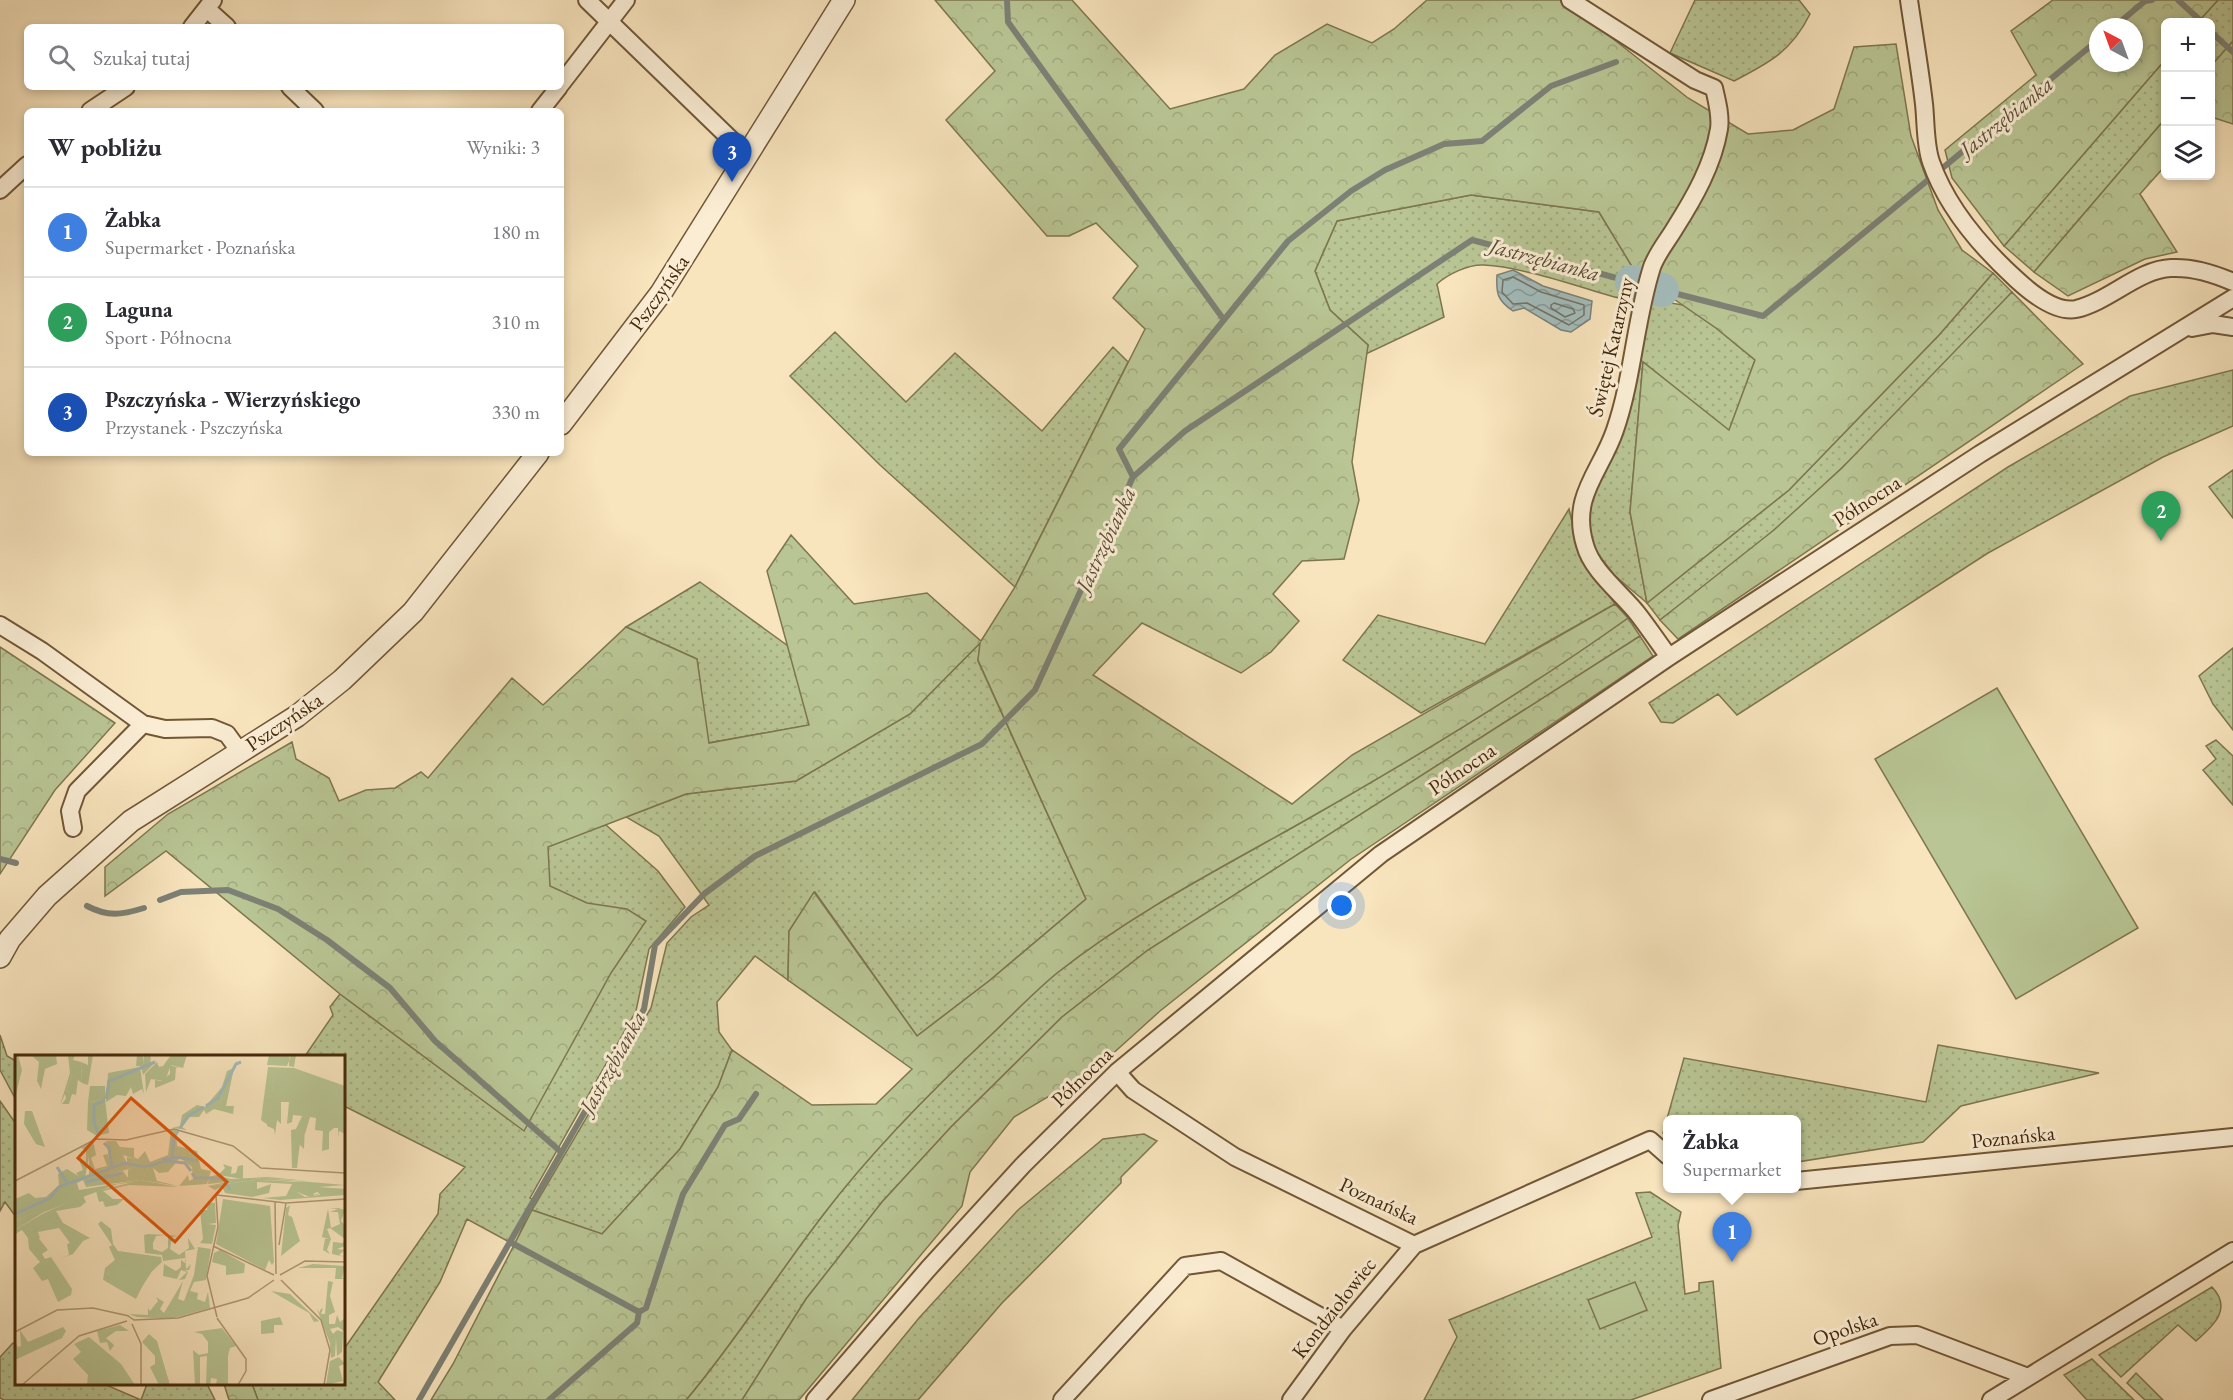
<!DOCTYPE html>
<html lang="pl">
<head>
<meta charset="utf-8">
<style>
	body { margin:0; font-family:"EB Garamond",serif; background:#f2f2f3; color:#2b2b33 }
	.controls { position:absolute; right:18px; top:18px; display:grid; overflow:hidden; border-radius:9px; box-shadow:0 3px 9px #0003 }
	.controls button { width:54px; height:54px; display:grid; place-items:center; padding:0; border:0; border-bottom:2px solid #e1e1e2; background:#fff; color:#2b2b33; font:30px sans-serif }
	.compass { position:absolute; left:2089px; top:18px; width:54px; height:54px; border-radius:50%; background:#fff; box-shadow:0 3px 9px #0003; rotate:319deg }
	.you { position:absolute; left:1342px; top:906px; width:21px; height:21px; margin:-15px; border:4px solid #fff; border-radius:50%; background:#1a73e8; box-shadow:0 0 0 9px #1a73e833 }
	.badge { display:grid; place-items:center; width:39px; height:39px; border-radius:50%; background:#0f766e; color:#fff; font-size:20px; font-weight:700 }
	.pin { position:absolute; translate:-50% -50px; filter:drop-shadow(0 2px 3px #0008) }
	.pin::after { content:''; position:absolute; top:32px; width:21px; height:18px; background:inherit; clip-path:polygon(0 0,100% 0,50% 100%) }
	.popup { position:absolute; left:1663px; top:1115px; width:138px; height:78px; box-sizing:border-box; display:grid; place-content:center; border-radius:9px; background:#fff; filter:drop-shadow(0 2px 4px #0005); font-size:20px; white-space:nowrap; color:#7c7c81 }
	.popup b { font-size:22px; color:#2b2b33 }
	.popup::after { content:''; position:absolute; left:50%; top:100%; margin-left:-12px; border:12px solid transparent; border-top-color:#fff }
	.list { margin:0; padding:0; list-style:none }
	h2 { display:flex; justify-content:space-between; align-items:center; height:78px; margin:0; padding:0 24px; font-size:26px }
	h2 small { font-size:20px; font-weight:400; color:#7c7c81 }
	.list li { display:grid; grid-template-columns:39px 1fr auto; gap:18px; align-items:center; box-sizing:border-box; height:90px; padding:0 24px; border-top:2px solid #e1e1e2 }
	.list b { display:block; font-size:22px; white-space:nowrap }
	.list p { margin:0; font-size:20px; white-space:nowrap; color:#7c7c81 }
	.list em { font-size:20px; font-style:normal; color:#7c7c81 }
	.icon { flex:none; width:33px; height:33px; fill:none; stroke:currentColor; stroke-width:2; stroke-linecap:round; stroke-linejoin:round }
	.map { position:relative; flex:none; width:2233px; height:1400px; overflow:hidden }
	.search { position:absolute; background:#fff; box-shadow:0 3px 9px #0003; left:24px; top:24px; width:540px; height:66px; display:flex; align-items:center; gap:15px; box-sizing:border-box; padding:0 21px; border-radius:9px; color:#7c7c81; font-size:22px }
	.panel { position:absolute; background:#fff; box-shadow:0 3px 9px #0003; left:24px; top:108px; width:540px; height:348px; border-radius:9px }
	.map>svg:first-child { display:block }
	.green { fill:url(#green-dots); stroke:#7e764f; stroke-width:1.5 }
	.forest { fill:url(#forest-crowns); stroke:#7e764f; stroke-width:1.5; fill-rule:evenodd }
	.pitch { fill:#b9c594; stroke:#7e764f; stroke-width:1.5 }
	.water { fill:url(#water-waves); stroke:#7d8175; stroke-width:1.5 }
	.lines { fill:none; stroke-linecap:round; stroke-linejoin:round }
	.shore { stroke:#747263; stroke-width:1.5 }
	.stream { stroke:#7d8175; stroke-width:6 }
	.river { stroke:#a3bcbc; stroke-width:34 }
	.minor-casing { stroke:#715737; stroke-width:20 }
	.tertiary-casing { stroke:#715737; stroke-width:24 }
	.minor { stroke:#faedd4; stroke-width:16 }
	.tertiary { stroke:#faedd4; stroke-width:21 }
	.labels { text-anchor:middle; stroke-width:6; stroke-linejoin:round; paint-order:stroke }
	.street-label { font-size:21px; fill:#44280a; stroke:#faedd4 }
	.water-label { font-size:22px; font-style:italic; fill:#5c4d36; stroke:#faedd4 }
	.inset-river { fill:none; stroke:#a3bcbc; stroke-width:3 }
	.inset-road { fill:none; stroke:#b09975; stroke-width:1.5 }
	.view { fill:#e0570c; fill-opacity:0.15; stroke:#e0570c; stroke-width:3 }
	.inset-edge { fill:none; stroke:#44280a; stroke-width:3 }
</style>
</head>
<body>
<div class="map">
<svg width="2233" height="1400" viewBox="0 0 2233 1400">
	<defs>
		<pattern id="green-dots" width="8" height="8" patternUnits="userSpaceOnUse" patternTransform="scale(1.5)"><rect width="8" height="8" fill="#b9c594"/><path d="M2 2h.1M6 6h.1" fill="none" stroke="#a0a97e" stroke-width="1.8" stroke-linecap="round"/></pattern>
		<pattern id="forest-crowns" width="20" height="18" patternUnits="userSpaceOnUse" patternTransform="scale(1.5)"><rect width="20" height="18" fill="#b9c594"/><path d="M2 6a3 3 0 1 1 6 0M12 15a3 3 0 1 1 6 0" fill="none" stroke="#a0a97e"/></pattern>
		<pattern id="water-waves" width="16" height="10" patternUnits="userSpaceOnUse" patternTransform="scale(1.5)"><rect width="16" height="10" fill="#a3bcbc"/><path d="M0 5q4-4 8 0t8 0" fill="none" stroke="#869997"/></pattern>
	</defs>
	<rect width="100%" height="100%" fill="#f8e4bd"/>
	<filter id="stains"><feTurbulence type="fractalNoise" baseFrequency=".00333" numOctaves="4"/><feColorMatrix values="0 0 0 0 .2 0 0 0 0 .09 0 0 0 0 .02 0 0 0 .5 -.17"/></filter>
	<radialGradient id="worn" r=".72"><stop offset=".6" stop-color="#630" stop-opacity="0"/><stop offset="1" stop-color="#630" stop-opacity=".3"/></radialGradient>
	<path class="green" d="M1695,0H1799L1810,14C1792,51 1769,63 1734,81L1670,53Z
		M2218,0H2233V41L2211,67L2210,22H2198Z
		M2165,60V119L2034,272L2004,246Z
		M1471,195L1599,212L1636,273L1625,300C1584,289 1525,267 1484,265C1469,264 1448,274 1437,284L1444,317L1366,354L1368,345L1330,310L1315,271L1337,221Z
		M1993,273L2012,292C1937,374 1859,456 1775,529C1739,561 1699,590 1660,620L1647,603L1614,575L1589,542L1587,508L1626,423L1635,358L1652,300L1683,305L1716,328L1755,360L1729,431L1643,362L1630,512L1647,603L1789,490L1939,335Z
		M835,332L906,402L955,353L1042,431L1113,347L1128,362L1015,587L880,465L790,376Z
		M2233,370V426L2163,457L1988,553L1737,715L1718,694L1673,723L1661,722L1649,703L2008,467L2130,396Z
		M2233,470V518L2209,487Z
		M1569,509L1579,551L1615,604L1421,713L1343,660L1378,615L1485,644Z
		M700,582L788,646L810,725L708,743L697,659L626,627Z
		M1628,618L1640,636L1148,950L1062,1017L951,1127L882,1202L806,1299L742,1400H686C736,1341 776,1276 823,1215C873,1149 933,1089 993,1033C1014,1013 1035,991 1057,973C1135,911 1225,866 1311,817C1420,755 1527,690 1628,618Z
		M981,642L978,661L1086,899L989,981L917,1036L815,892L789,931L788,980L755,956L717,1002L719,1032L732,1050L718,1087L680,1149L602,1234L532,1210L651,1008L667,943L691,917L709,905L659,836L626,817L686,794L796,781L910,714Z
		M2233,648V730L2213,704L2199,676Z
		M2216,740L2233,756V805L2203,770L2216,759L2206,746Z
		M606,825L658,871L685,907L649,949L636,1011L530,1198L534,1200L515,1245L467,1219L440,1282L378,1382L395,1400H258L252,1384H344V1349L438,1214L440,1194L465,1167L344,1106V1056H305L333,1015L330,1007L340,994L506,1117L587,909L548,887L542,842Z
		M0,1035L7,1056L16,1061V1100L0,1070Z
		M1938,1045L2099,1073L1961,1106L1923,1142L1797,1162L1796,1120H1668L1667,1138L1663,1133L1684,1058L1926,1102Z
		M0,1101L16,1124V1217L5,1202L0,1211Z
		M1144,1134L1157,1141L1121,1177V1183L1002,1303L918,1400H852L919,1318L1018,1210L1103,1139Z
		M1650,1192L1681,1212L1678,1225L1685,1294L1699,1291V1283L1713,1281L1721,1368L1631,1400H1424L1457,1337L1449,1320L1652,1237L1636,1193Z
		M2212,1287C2233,1309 2213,1326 2196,1341L2178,1325L2121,1377L2099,1355Z
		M13,1343L16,1345V1384H104L141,1400L147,1384H207L215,1400H4L0,1398V1357Z
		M2092,1359L2134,1400H2087L2064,1375Z
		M2136,1373L2163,1400H2145L2127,1383Z"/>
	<path class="forest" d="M935,0H1072L1170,109L1244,89L1275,55L1327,24L1372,43L1394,29L1427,0H1564L1688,98L1748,134L1793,130L1834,109L1854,47L1896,44L1911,136L1938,210L1962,250L1993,273L1939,335L1789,490L1647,603L1630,512L1643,362L1729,430L1755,360L1716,328L1636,273L1599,212L1471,195L1337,221L1315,271L1330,310L1368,345L1352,462L1359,500L1344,559L1302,561L1273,594L1299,621L1271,652L1241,673L1142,623L1093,675L1292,804L1352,755L1615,604L1628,618C1527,690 1420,755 1311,817C1225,866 1135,911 1057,973C1035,991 1014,1013 993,1033C933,1089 873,1149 823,1215C776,1276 736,1341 686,1400H431L453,1364L532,1210L602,1234L680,1149L718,1087L732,1050L812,1105L876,1104L912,1069L788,980L789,931L814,892L917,1036L989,981L1086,899L978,660L980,643L910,714L796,781L686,794L548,847L550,886L587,903L627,909L646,921L611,973L524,1131L340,994L166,851L105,896V867L168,814L292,742L296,759L329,778L339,801L366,790L395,788L421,772L428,778L512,678L543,705L626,627L697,659L709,743L809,725L767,571L791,535L854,604L927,593L981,641L1015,587L1145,329L1113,298L1138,266L1096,223L1069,236H1047L946,120L995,71Z
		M2053,0H2218L2198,22H2166L2165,60L2004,246L1952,178L1945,150L2036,75L2011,31ZM2098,27H2134V63H2098Z
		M2233,41V124L2211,117L2210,67Z
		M2165,119V166L2140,194L2177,252L2145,259L2068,296L2034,272Z
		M2012,292L2083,364L1678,639L1660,620L1774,530L1842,468Z
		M1640,636L1653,656L1350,860L1160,1011L1098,1067L1014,1117L970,1172L962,1206L799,1400H742L806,1299L882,1202L951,1127L1062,1017L1148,950Z
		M0,647L115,723L55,790L0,874Z
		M224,1384H252L258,1400H229Z"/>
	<path class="pitch" d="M1997,688L2138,928L2016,999L1875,759Z
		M1635,1282L1647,1310L1600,1329L1588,1300Z"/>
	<path class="water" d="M1513,270L1543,286L1592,301L1590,319L1571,332L1561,330L1524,308L1513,311C1497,300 1496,293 1497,275Z"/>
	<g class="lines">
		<path class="shore" d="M1513,277L1541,292L1584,305V315L1569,325L1527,303L1513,304L1502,292L1503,280Z
			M1554,303L1573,309L1575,313L1565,317L1551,308V305Z"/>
		<path class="stream" d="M1007,0L1008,22L1224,320
			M2178,0L2202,22
			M2114,27L2145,1L2152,0
			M2210,31L2233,52
			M1662,290L1763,316L2098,40
			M1133,477L1119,449L1288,241L1351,191L1385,170L1444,144L1482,141L1551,86L1616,62
			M0,859L16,863
			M160,900L181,892L228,890L278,909L327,940L390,988L435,1041L561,1152
			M87,906C108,917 121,915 144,908
			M510,1242L639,1312
			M419,1400L644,1009L655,945L704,894L755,856L982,744L1035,690L1133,477L1185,431L1472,240L1632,282
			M549,1400L637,1323L639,1312L646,1308L683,1194L725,1125L739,1119L756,1094"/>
		<path class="river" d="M1632,282L1662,290"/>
		<defs>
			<path id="minor" d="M587,0L748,156
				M1570,0L1695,80L1714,88C1717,101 1721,116 1719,129C1713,165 1694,198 1675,228C1668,240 1657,253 1652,267C1635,320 1633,378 1615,430C1601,472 1570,496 1585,545C1592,571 1620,592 1637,613C1648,627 1658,642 1669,657
				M1909,0C1914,35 1920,69 1924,104C1926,122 1925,145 1931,162C1947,208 1981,247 2016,279C2030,292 2055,313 2076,309C2108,302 2139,269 2171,268C2191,267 2215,274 2233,282
				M207,9L227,27
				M192,27L213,0
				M561,84L626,0
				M290,87L315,111
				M90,111L126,87
				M540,111L559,87
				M0,190L27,165
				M2192,328L2213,324L2233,327
				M0,625L42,651L143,724L165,729L212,728L227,734L240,752
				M73,828L70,811L77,791L143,724
				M1117,1072L1133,1090L1235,1157L1414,1245
				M1796,1181L2233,1137
				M815,1400L928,1269L1023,1165L1117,1072L1381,854L1669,657L1980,454L2233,298
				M1062,1400L1185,1266L1221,1261L1343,1329
				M1291,1400L1343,1329L1414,1245L1650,1140L1668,1156
				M1711,1400L1890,1336L1917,1335L2028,1377
				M1991,1400L2233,1251"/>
			<path id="tertiary" d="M561,424L661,293L844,0
				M0,957L10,939L47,896L131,821L297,716L342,680L413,612L538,453"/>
		</defs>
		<use href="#minor" class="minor-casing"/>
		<use href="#tertiary" class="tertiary-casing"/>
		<use href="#minor" class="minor"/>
		<use href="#tertiary" class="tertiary"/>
	</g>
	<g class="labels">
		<g class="street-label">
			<text transform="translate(659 293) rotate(-55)" y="7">Pszczyńska</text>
			<text transform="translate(1611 347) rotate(-77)" y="7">Świętej Katarzyny</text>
			<text transform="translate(1867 501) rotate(-33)" y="7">Północna</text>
			<text transform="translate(284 722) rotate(-34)" y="7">Pszczyńska</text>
			<text transform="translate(1462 769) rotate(-34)" y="7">Północna</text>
			<text transform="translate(1082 1077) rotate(-44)" y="7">Północna</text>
			<text transform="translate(2013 1137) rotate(-6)" y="7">Poznańska</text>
			<text transform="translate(1379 1201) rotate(25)" y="7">Poznańska</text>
			<text transform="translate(1334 1308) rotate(-52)" y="7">Kondziołowiec</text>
			<text transform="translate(1845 1329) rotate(-19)" y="7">Opolska</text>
		</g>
		<g class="water-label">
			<text transform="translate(2006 116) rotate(-39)" y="8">Jastrzębianka</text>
			<text transform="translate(1545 259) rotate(15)" y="8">Jastrzębianka</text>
			<text transform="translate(1105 539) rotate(-65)" y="8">Jastrzębianka</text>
			<text transform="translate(612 1062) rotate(-61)" y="8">Jastrzębianka</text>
		</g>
	</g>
	<g transform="translate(15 1055)">
		<rect width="330" height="330" fill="#f8e4bd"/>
		<path d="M0,0H3L7,15L0,43ZM73,0H78L73,30L67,28L66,7L73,10ZM122,0H128V9L129,0H136L135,10L142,5L128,20L126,11H121ZM254,0H275L274,6L276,0H281L279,12L274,11V6L272,11L252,10ZM155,10L164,13H161L160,25L140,33V25L146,26L155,19ZM253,12L279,13L330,31V79L324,76L323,82V73H319L314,77V94L307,96L308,76L300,75L301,63L295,62L290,79H286L282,113H277L276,75L281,74L287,61L278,60L277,67L272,69L274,47H263L266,23H259L253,70L246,65ZM57,20L63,24L61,40L57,39L54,49H47L55,38L51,36ZM75,31H90V45L73,47ZM78,86L81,100L76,103L80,114L92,111L88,100L93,99L96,111L109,107L108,100L112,108V102L134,107L129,122H117V113L96,119L90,113L74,121V101L70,123L66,124L61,118L68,115L63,102L71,107V95L66,93ZM208,109L217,112L216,119L221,118L223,111L228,110V124L248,123L330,130L304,132L298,140L307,138L295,142L282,137L287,127L279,126L241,125L193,131L227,124L203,120L210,113ZM125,125L163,132L124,127L102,129L29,157L0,175V166L64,135ZM193,147L200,148L201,168L193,169L201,170L197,189L185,188L188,184L185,155H192ZM314,153H323L330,155L326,166L330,170V191L322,194L330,195L324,200L330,202L317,199L318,187L328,188L330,184L315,173L312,174L316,184L312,195L315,199L308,195L310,184H313L307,182L313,154L316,173L325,169L323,157H315L323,154ZM86,166L96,174L98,189L103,196L146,202L147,207L133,220L121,244L90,226L100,205L94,192L97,190L83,169ZM133,179L151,180L141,181L138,188V194L147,197L153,193V180L163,181L157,182L155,194L164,200L174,193L173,183L180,194L170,196L171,214L176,209L174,215H170L173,217L170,224L164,225L172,217L166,215L162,224L148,221L149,209L161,216L166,212V205L170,208V203L148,206L147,200L130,198L129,180ZM22,181L33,195L27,199L30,204L36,202L57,234L56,240L43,247L33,224L27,226L18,213L25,207L14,194L13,183ZM183,192L196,194L191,225L179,227L175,236L183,238L182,244L190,247L193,237L195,253L155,264L122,262L114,259L133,260V253L135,256L143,246L141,242L149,247L145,254L149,258L168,226L163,244L169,246L179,220ZM298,209L330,211L327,223L330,224H320L321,213H283ZM313,226L318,227L315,241L320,257L314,260V269H320L322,260L325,267L330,263V277L323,272L315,274L318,279L322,275L328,277L327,297L322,301L321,283L320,301L316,303L315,288L302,254L305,258V255L308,253L306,259H310ZM265,262L268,270H259V278L246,279V266ZM207,273L221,291L215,293L213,301V330H201L202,324L196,323L195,330H191L192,301L185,302V330H180L178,295L184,300L193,298V287L187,279L179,277ZM324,302L330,309L324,311L328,326L311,330L315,306Z" fill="#b9c594"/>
		<path d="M16,0H41L42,9L30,14L26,34L22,26L24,7ZM53,0H60L58,5L66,7L67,28L57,20L51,36L55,38L54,42L52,46L50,39L45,50L55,18ZM156,0H172L168,13L156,10L150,26L136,24L131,37L130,19L142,7L144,12L148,11ZM125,12L129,39L127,34L118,39L116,32L111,41L102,40L91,47L93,18ZM219,13L211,51H219L218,59L199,54L191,59L189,55L184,62H175L167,72L172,75L157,73L165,71L167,60L182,50L190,52L207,32L212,16ZM259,22L266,23V69L262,65L260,80L259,74L252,71ZM90,45L94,78L82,81L72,75L73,47ZM10,56H17L30,92L21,89L9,69ZM286,67L290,68L289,94L281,86ZM156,75H161L162,91L182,96L186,114L196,116L192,129L164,131L173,120L174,126L178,124L177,112L165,103L153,117L144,118L138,113L142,126L163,131L125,125L71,132L68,125L62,128L64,135L58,139L0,166V144L14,138L20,143L31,142L44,130L43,119L52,114L68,124L93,115L96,119L108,116L113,123V115L118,112L117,122H129L133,108L108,100L109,107L96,111L91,86H87H101L105,92L119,93V102L123,104L130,96L135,107L153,100ZM201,120L216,124L253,122L293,126L246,123L193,129L194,122ZM241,125L287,127L289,132L282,137L290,142L305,140L303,137L295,139L293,135L304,132L330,134V140L265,145L248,143L271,141L277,129L242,127V134L256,129L254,138L237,142L210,138L207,131L200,135L193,131ZM119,127H130L163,132L114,130L88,136L98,144H109L102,150L90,152L88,146L84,147L81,136ZM68,141L71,147L65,152L41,156L48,168L75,183L68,186L58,199L44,204L54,200L52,189L55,188L44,173L23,177L25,183H13L7,175L0,179V175L29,158ZM208,144L255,151L259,207L257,210L254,205L250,215L201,189ZM275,150L273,160L277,162L285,186L266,201L271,153ZM205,195L230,209L229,218L211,220V211L197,207L199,198ZM99,200L119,205L141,202L143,207L123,238L119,233L116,238L111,231L116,224L113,218H93L94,227L88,225L90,213L100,205ZM256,236L275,239L304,266L299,267L294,258ZM105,270L114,276H101L91,283L99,290L95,296L92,287L85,288L82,276ZM48,272L51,276L47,283L0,305V287L3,292L6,291L5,275L13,287ZM134,279L142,286L155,330H144L135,312L140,309V301L127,287ZM74,282L106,309L120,330H72L73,320L58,304L66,297L59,289Z" fill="#b9c594"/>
		<path class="inset-river" d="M91,44L94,26L140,7M191,51L203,43L221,9L226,7M165,73L173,61L189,52M84,81L79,67V50L90,45M89,88L94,93L97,113M157,102L159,82L163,76M147,105L162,102L183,106M42,112L53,129M177,118L180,123H208L215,135M71,127L107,118M0,159L35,143L44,132L109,108L130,112L151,106L170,108L176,116"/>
		<path class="inset-road" d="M0,126L81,84L111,85L159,74L218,91L246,113L330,118M202,140L271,148L330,144M201,141L203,172L192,221L202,262M260,147L261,219M264,190L271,148M198,191L259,220M265,220L290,206L330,207M266,225L306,265L315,295L309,330M113,261L119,265L163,263L233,243L259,225M202,263L231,304V316L223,330M117,269L126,289V330M0,277L42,255L78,253L114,261M7,330L64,281L112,266"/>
		<path class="view" d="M116,43L212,127L160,187L63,103Z"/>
		<rect width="330" height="330" class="inset-edge"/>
	</g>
	<rect width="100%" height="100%" filter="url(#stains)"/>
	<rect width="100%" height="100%" fill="url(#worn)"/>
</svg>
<div class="controls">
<button>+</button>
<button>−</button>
<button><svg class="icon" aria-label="layers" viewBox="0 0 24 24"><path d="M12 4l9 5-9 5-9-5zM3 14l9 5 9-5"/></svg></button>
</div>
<svg class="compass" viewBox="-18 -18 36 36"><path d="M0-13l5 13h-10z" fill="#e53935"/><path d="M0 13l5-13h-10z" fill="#7c7c81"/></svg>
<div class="you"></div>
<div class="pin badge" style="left:1732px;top:1262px;background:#3f7fe0">1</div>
<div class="popup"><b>Żabka</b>Supermarket</div>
<div class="pin badge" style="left:2161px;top:541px;background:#2e9e5b">2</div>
<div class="pin badge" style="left:732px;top:182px;background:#1a4fb4">3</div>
<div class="search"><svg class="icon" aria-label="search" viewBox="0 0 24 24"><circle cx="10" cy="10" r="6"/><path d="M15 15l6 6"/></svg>Szukaj tutaj</div>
<section class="panel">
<h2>W pobliżu<small>Wyniki: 3</small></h2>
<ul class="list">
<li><span class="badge" style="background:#3f7fe0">1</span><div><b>Żabka</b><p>Supermarket · Poznańska</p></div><em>180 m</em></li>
<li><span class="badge" style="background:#2e9e5b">2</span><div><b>Laguna</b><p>Sport · Północna</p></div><em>310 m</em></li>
<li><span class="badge" style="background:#1a4fb4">3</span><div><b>Pszczyńska - Wierzyńskiego</b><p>Przystanek · Pszczyńska</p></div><em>330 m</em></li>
</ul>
</section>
</div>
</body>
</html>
